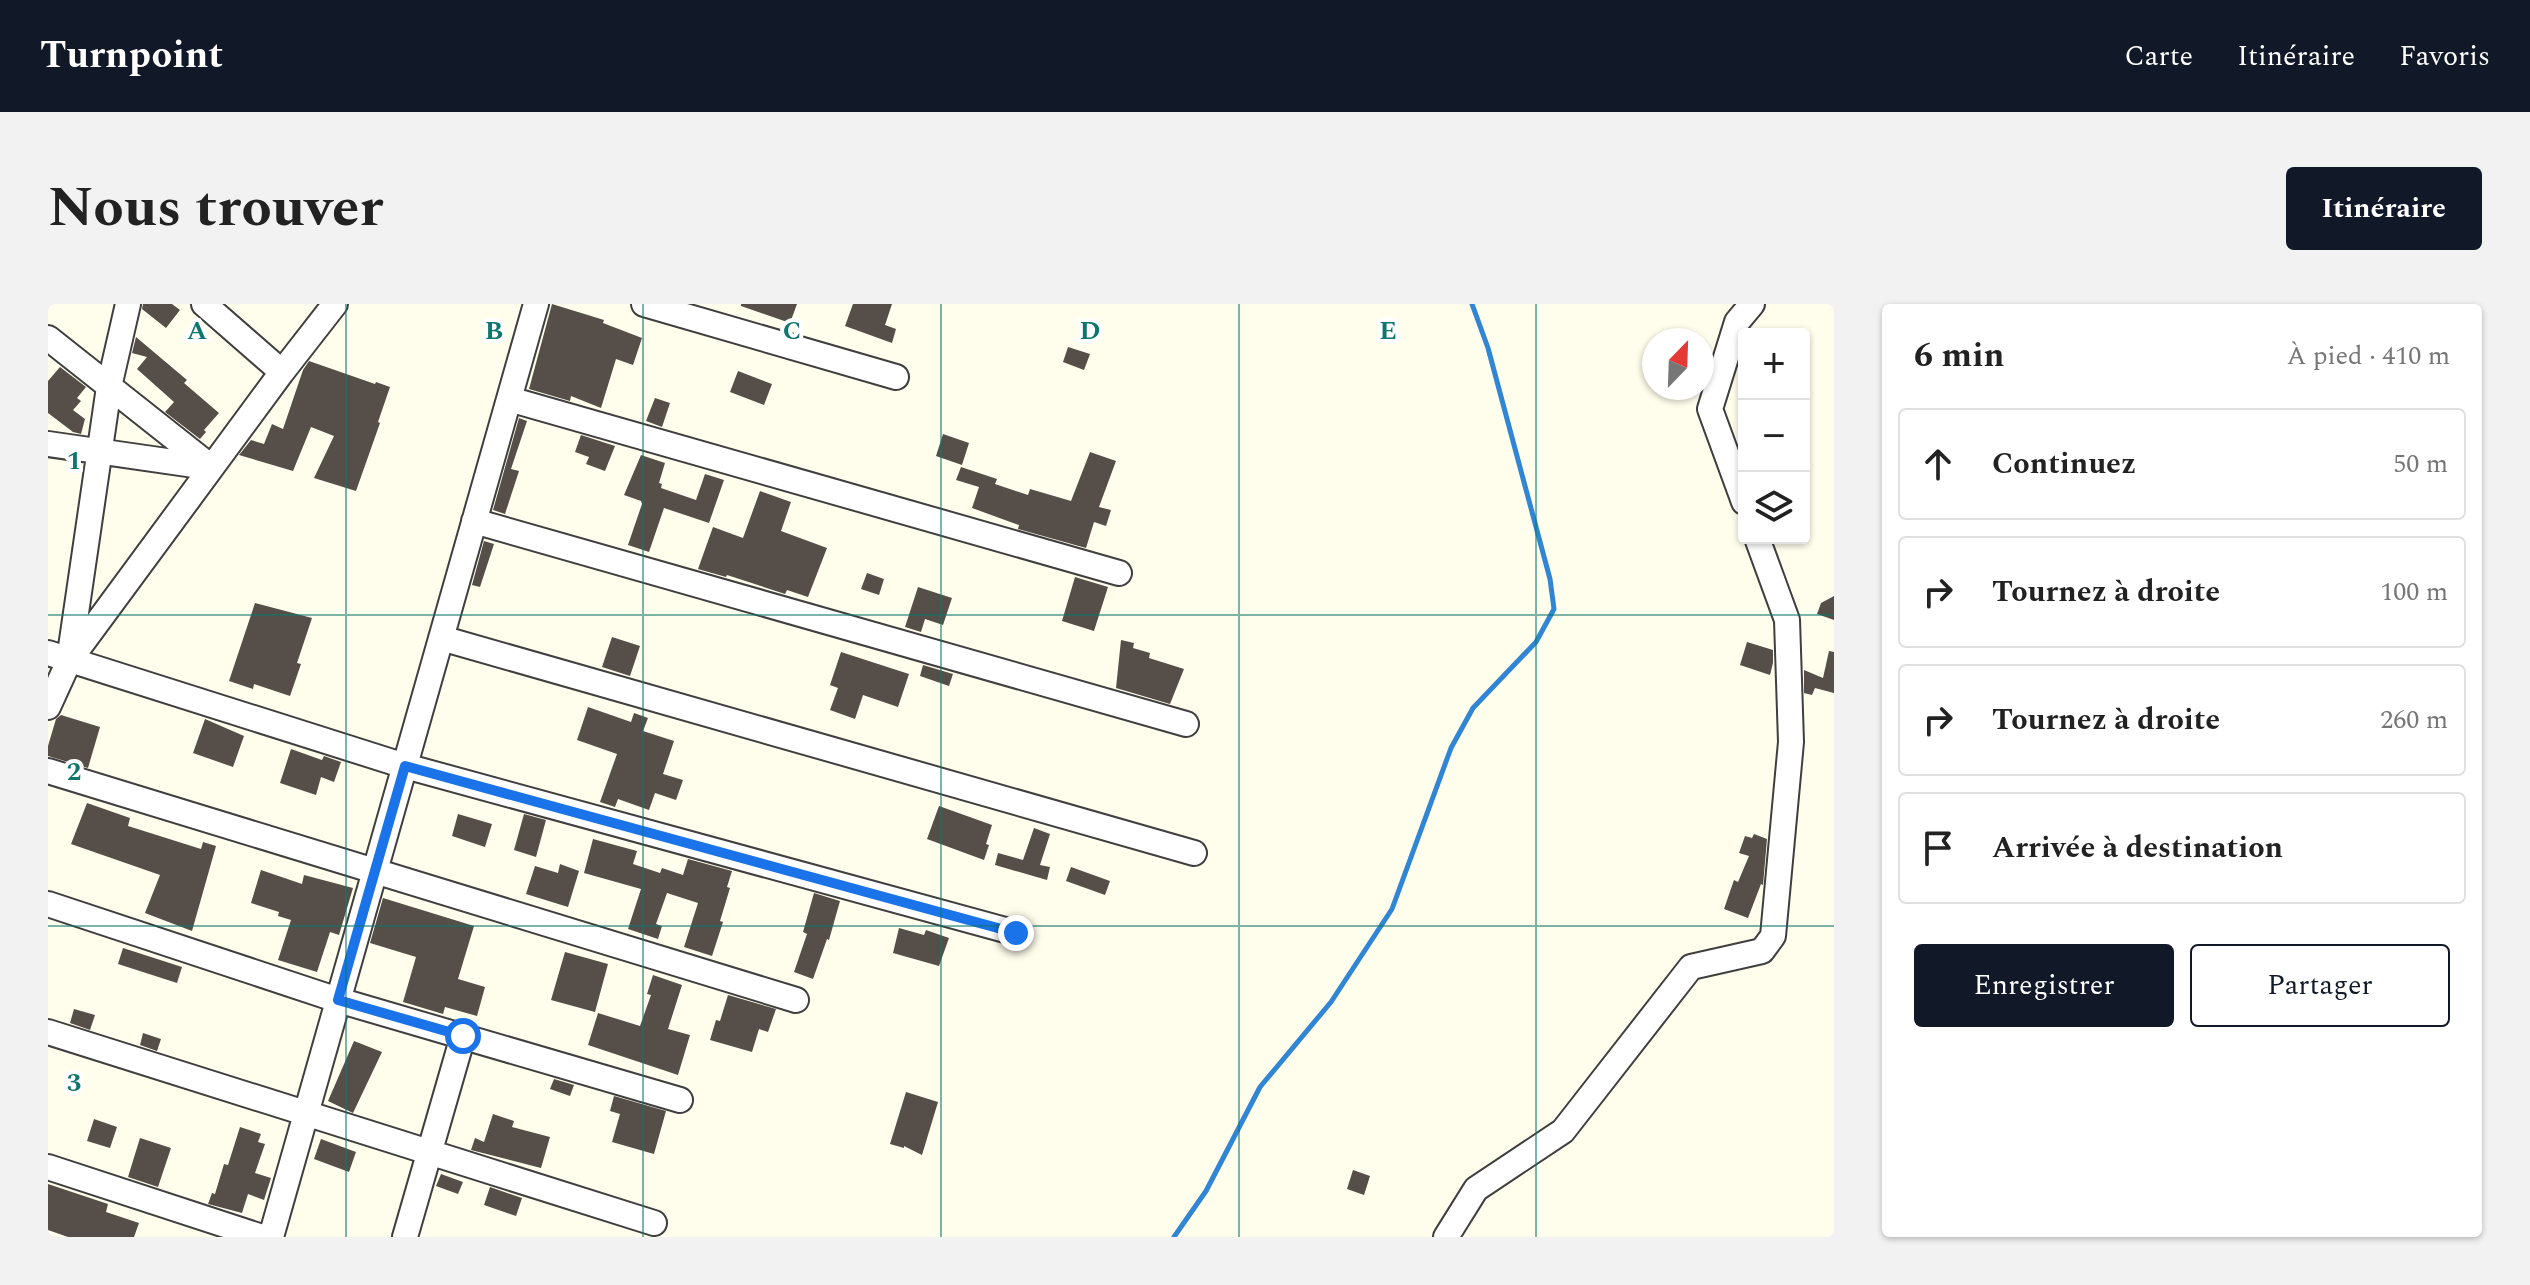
<!DOCTYPE html>
<html lang="fr">
<head>
<meta charset="utf-8">
<style>
	body { margin:0; font-family:Spectral,serif; background:#f2f2f2; color:#222 }
	.controls { position:absolute; right:24px; top:24px; display:grid; overflow:hidden; border-radius:8px; box-shadow:0 2px 6px #0004 }
	.controls button { width:72px; height:72px; display:grid; place-items:center; padding:0; border:0; border-bottom:2px solid #e0e0e0; background:#fff; color:#222; font:40px sans-serif }
	.compass { position:absolute; left:1594px; top:24px; width:72px; height:72px; border-radius:50%; background:#fff; box-shadow:0 2px 6px #0004; rotate:23deg }
	.stop { position:absolute; width:24px; height:24px; margin:-18px; border:6px solid #1a73e8; border-radius:50%; background:#fff }
	.stop.end { background:#1a73e8; border-color:#fff; box-shadow:0 2px 8px #0008 }
	.list { margin:0; padding:0; list-style:none }
	h2 { display:flex; justify-content:space-between; align-items:center; height:104px; margin:0; padding:0 32px; font-size:34px }
	h2 small { font-size:26px; font-weight:400; color:#767676 }
	.list li { display:grid; grid-template-columns:52px 1fr auto; gap:24px; align-items:center; box-sizing:border-box; height:112px; margin:0 16px 16px; padding:0 16px; border:2px solid #e0e0e0; border-radius:8px }
	.list b { display:block; font-size:30px; white-space:nowrap }
	.list em { font-size:26px; font-style:normal; color:#767676 }
	.actions { display:flex; gap:16px; padding:24px 32px }
	.actions a { flex:1; padding:18px 0; border:2px solid #111827; border-radius:8px; text-align:center; font-size:28px; color:#111827 }
	.actions .main { background:#111827; color:#fff }
	.icon { flex:none; width:44px; height:44px; fill:none; stroke:currentColor; stroke-width:2; stroke-linecap:round; stroke-linejoin:round }
	.map { position:relative; flex:none; width:1786px; height:933px; overflow:hidden; border-radius:8px }
	header { display:flex; align-items:center; gap:48px; box-sizing:border-box; height:112px; padding:0 40px; background:#111827; color:#fff }
	header strong { font-size:38px }
	nav { display:flex; gap:44px; margin-inline-start:auto; font-size:28px }
	.intro { display:flex; align-items:center; justify-content:space-between; box-sizing:border-box; height:192px; padding:0 48px }
	h1 { margin:0; font-size:56px }
	.button { padding:20px 36px; border-radius:8px; background:#111827; color:#fff; font-size:28px; font-weight:700 }
	main { display:flex; gap:48px; padding:0 48px }
	aside { flex:1; background:#fff; border-radius:8px; box-shadow:0 2px 6px #0004 }
	.map>svg:first-child { display:block }
	.lines { fill:none; stroke-linecap:round; stroke-linejoin:round }
	.stream { stroke:#3085d4; stroke-width:5 }
	.building { fill:#564e48 }
	.minor-casing { stroke:#3f3f3f; stroke-width:28 }
	.minor { stroke:#fff; stroke-width:24 }
	.route { stroke:#1a73e8; stroke-width:10 }
	.grid { fill:none; stroke:#0f766e; stroke-width:2; stroke-opacity:0.55 }
	.grid-label { font-size:26px; text-anchor:middle; font-weight:bold; fill:#0f766e; stroke:#fff; stroke-width:8; stroke-linejoin:round; paint-order:stroke }
</style>
</head>
<body>
<header>
<strong>Turnpoint</strong>
<nav><a>Carte</a><a>Itinéraire</a><a>Favoris</a></nav>
</header>
<div class="intro"><h1>Nous trouver</h1><a class="button">Itinéraire</a></div>
<main>
<div class="map">
<svg width="1786" height="933" viewBox="0 0 1786 933">
	<rect width="100%" height="100%" fill="#fffdec"/>
	<g class="lines">
		<path class="stream" d="M1126,933L1158,887L1212,783L1283,698L1344,605L1403,444L1425,404L1488,338L1506,305L1502,275L1440,44L1424,0"/>
	</g>
	<path class="building" d="M95,0H124L132,6L118,24L94,5Z
		M504,0L556,16L555,19L594,34L585,61L568,55L553,104L523,92L522,97L481,85Z
		M693,0H749L742,19L693,2Z
		M805,0H844L837,21L848,25L844,39L797,22Z
		M88,33L139,76L136,79L171,109L156,126L158,128L152,135L117,108L126,98L89,65L99,53L84,49Z
		M1020,43L1042,50L1036,66L1015,58Z
		M261,57L327,80L328,78L342,83L330,118L332,119L308,187L266,174L286,132L263,123L245,167L191,151L203,136L216,140L224,120L235,125L255,66Z
		M12,63L38,83L29,94L33,97L25,106L37,115L33,130L25,128L0,109V77Z
		M690,67L724,80L716,101L682,88Z
		M607,94L622,99L614,123L598,117Z
		M471,114L479,117L463,165L471,167L457,210L445,206Z
		M895,130L921,139L914,161L888,152Z
		M533,131L567,142L557,167L538,160L541,153L527,148Z
		M1042,148L1068,157L1051,203L1063,206L1058,222L1046,218L1038,244L970,225L971,221L924,204L931,183L908,176L913,163L949,175L947,180L980,191L982,185L1023,197Z
		M593,151L617,159L611,179L614,180L613,184L648,196L657,170L676,176L661,219L616,204L601,248L580,241L594,200L593,197L576,191Z
		M712,187L743,198L733,227L779,244L760,293L739,286L737,290L679,271L678,273L650,265L665,223L695,234Z
		M436,237L446,240L432,283L424,281Z
		M819,269L836,275L831,291L813,285Z
		M1027,273L1060,283L1046,327L1014,317Z
		M870,283L904,294L895,321L877,315L873,328L857,323Z
		M1786,292V316L1769,310L1773,299Z
		M207,299L264,314L249,359L253,360L242,392L206,380L205,385L181,377Z
		M564,333L592,342L582,372L554,363Z
		M1073,336L1086,339L1085,344L1102,349L1101,354L1136,365L1122,400L1068,384Z
		M1699,338L1725,346V359L1722,371L1692,361Z
		M1781,347L1786,348V389L1767,384L1764,391L1756,389V366L1775,374Z
		M793,348L861,370L850,403L815,391L807,415L782,406L790,384L782,381Z
		M875,361L905,370L901,382L872,372Z
		M540,403L583,418L586,409L600,414L595,427L626,437L615,470L635,476L628,496L607,489L601,506L570,495L567,503L552,498L569,450L529,436Z
		M13,411L52,423L40,464L0,452V442L8,415Z
		M157,415L196,432L185,463L145,449Z
		M243,445L274,456L276,452L293,458L286,478L273,473L268,491L232,479Z
		M39,499L82,514L80,522L153,545L155,538L168,542L144,627L97,609L112,571L23,540Z
		M891,502L944,521L938,540L941,541L936,556L879,535Z
		M410,510L444,520L437,543L404,532Z
		M476,510L498,516L488,553L466,546Z
		M986,524L1002,530L992,561L1002,563L999,576L947,561L950,549L975,556Z
		M1706,530L1719,535L1715,581L1713,580L1700,614L1676,605L1686,576L1690,578L1701,552L1691,549L1697,532L1704,534Z
		M545,535L589,547L585,560L612,569L614,564L635,571L640,555L684,567L679,583L682,584L672,617L675,618L664,652L636,643L650,599L619,589L608,620L614,622L610,635L580,625L593,585L536,569Z
		M512,560L531,567L520,603L478,590L487,562L510,569Z
		M1023,563L1062,577L1057,591L1018,577Z
		M213,566L254,580L256,571L305,584L291,631L282,628L269,668L230,656L243,616L230,612L231,608L203,599Z
		M766,589L792,597L781,636L779,635L765,675L746,668L759,630L755,628Z
		M335,594L426,622L410,675L437,683L429,712L397,703L395,710L355,698L368,653L322,639Z
		M851,624L876,631L878,626L901,634L891,662L845,649Z
		M75,644L134,663L129,679L70,660Z
		M517,648L560,660L547,708L503,696Z
		M605,671L634,681L620,725L642,731L630,771L540,741L550,709L592,722L603,691L599,690Z
		M680,691L728,705L720,728L711,725L704,748L662,736L668,716L672,717Z
		M26,705L47,711L42,726L22,719Z
		M95,729L113,735L109,747L92,741Z
		M306,737L334,748L305,809L280,797Z
		M506,775L526,781L522,792L502,785Z
		M858,788L890,798L874,851L856,842V844L842,840Z
		M566,792L618,807L606,850L564,838L572,810L562,807Z
		M445,810L466,817L464,823L502,833L493,864L423,846L427,834L436,838Z
		M46,815L69,823L62,844L39,837Z
		M192,823L213,830L210,838L217,840L207,869L223,874L216,896L200,890L194,909L160,900L164,889L167,890L176,860L180,861Z
		M92,834L123,844L110,883L80,873Z
		M273,835L308,848L301,868L266,855Z
		M1305,866L1322,872L1316,891L1299,885Z
		M393,870L415,878L410,890L388,882Z
		M0,880L60,900L58,908L91,919L86,933H20L0,926Z
		M442,883L474,894L468,912L436,901Z"/>
	<g class="lines">
		<defs>
			<path id="minor" d="M156,0L234,68
				M596,0L848,73
				M0,34L163,163
				M461,95L1071,269
				M0,140L160,163
				M1696,198L1662,105L1689,18L1704,0
				M426,217L1138,420
				M393,334L1146,549
				M0,349L357,462L968,629
				M22,350L61,83L80,0
				M0,403L21,357L234,68L287,0
				M0,467L748,696
				M0,600L290,696L632,796
				M0,728L606,919
				M0,863L214,933
				M223,933L488,0
				M357,933L415,732
				M1398,933L1428,885L1515,827L1643,663L1714,647L1725,632L1743,438L1739,316L1709,234"/>
		</defs>
		<use href="#minor" class="minor-casing"/>
		<use href="#minor" class="minor"/>
	</g>
	<g class="lines">
		<path class="route" d="M415,732L290,696L357,462L968,629"/>
	</g>
	<path class="grid" d="M298,0V933M595,0V933M893,0V933M1191,0V933M1488,0V933M0,311H1786M0,622H1786"/>
	<g class="grid-label">
		<text x="149" y="35">A</text>
		<text x="446" y="35">B</text>
		<text x="744" y="35">C</text>
		<text x="1042" y="35">D</text>
		<text x="1340" y="35">E</text>
		<text x="26" y="165">1</text>
		<text x="26" y="476">2</text>
		<text x="26" y="787">3</text>
	</g>
</svg>
<div class="controls">
<button>+</button>
<button>−</button>
<button><svg class="icon" aria-label="layers" viewBox="0 0 24 24"><path d="M12 4l9 5-9 5-9-5zM3 14l9 5 9-5"/></svg></button>
</div>
<svg class="compass" viewBox="-18 -18 36 36"><path d="M0-13l5 13h-10z" fill="#e53935"/><path d="M0 13l5-13h-10z" fill="#767676"/></svg>
<div class="stop" style="left:415px;top:732px"></div>
<div class="stop end" style="left:968px;top:629px"></div>
</div>
<aside>
<h2>6 min<small>À pied · 410 m</small></h2>
<ul class="list">
<li><svg class="icon" aria-label="ahead" viewBox="0 0 24 24"><path d="M12 20V5M6 11l6-6 6 6"/></svg><div><b>Continuez</b></div><em>50 m</em></li>
<li><svg class="icon" aria-label="right" viewBox="0 0 24 24"><path d="M7 20v-9h11M14 6l5 5-5 5"/></svg><div><b>Tournez à droite</b></div><em>100 m</em></li>
<li><svg class="icon" aria-label="right" viewBox="0 0 24 24"><path d="M7 20v-9h11M14 6l5 5-5 5"/></svg><div><b>Tournez à droite</b></div><em>260 m</em></li>
<li><svg class="icon" aria-label="arrive" viewBox="0 0 24 24"><path d="M6 21V4h12l-3 4 3 4H6"/></svg><div><b>Arrivée à destination</b></div></li>
</ul>
<div class="actions"><a class="main">Enregistrer</a><a>Partager</a></div>
</aside>
</main>
</body>
</html>
